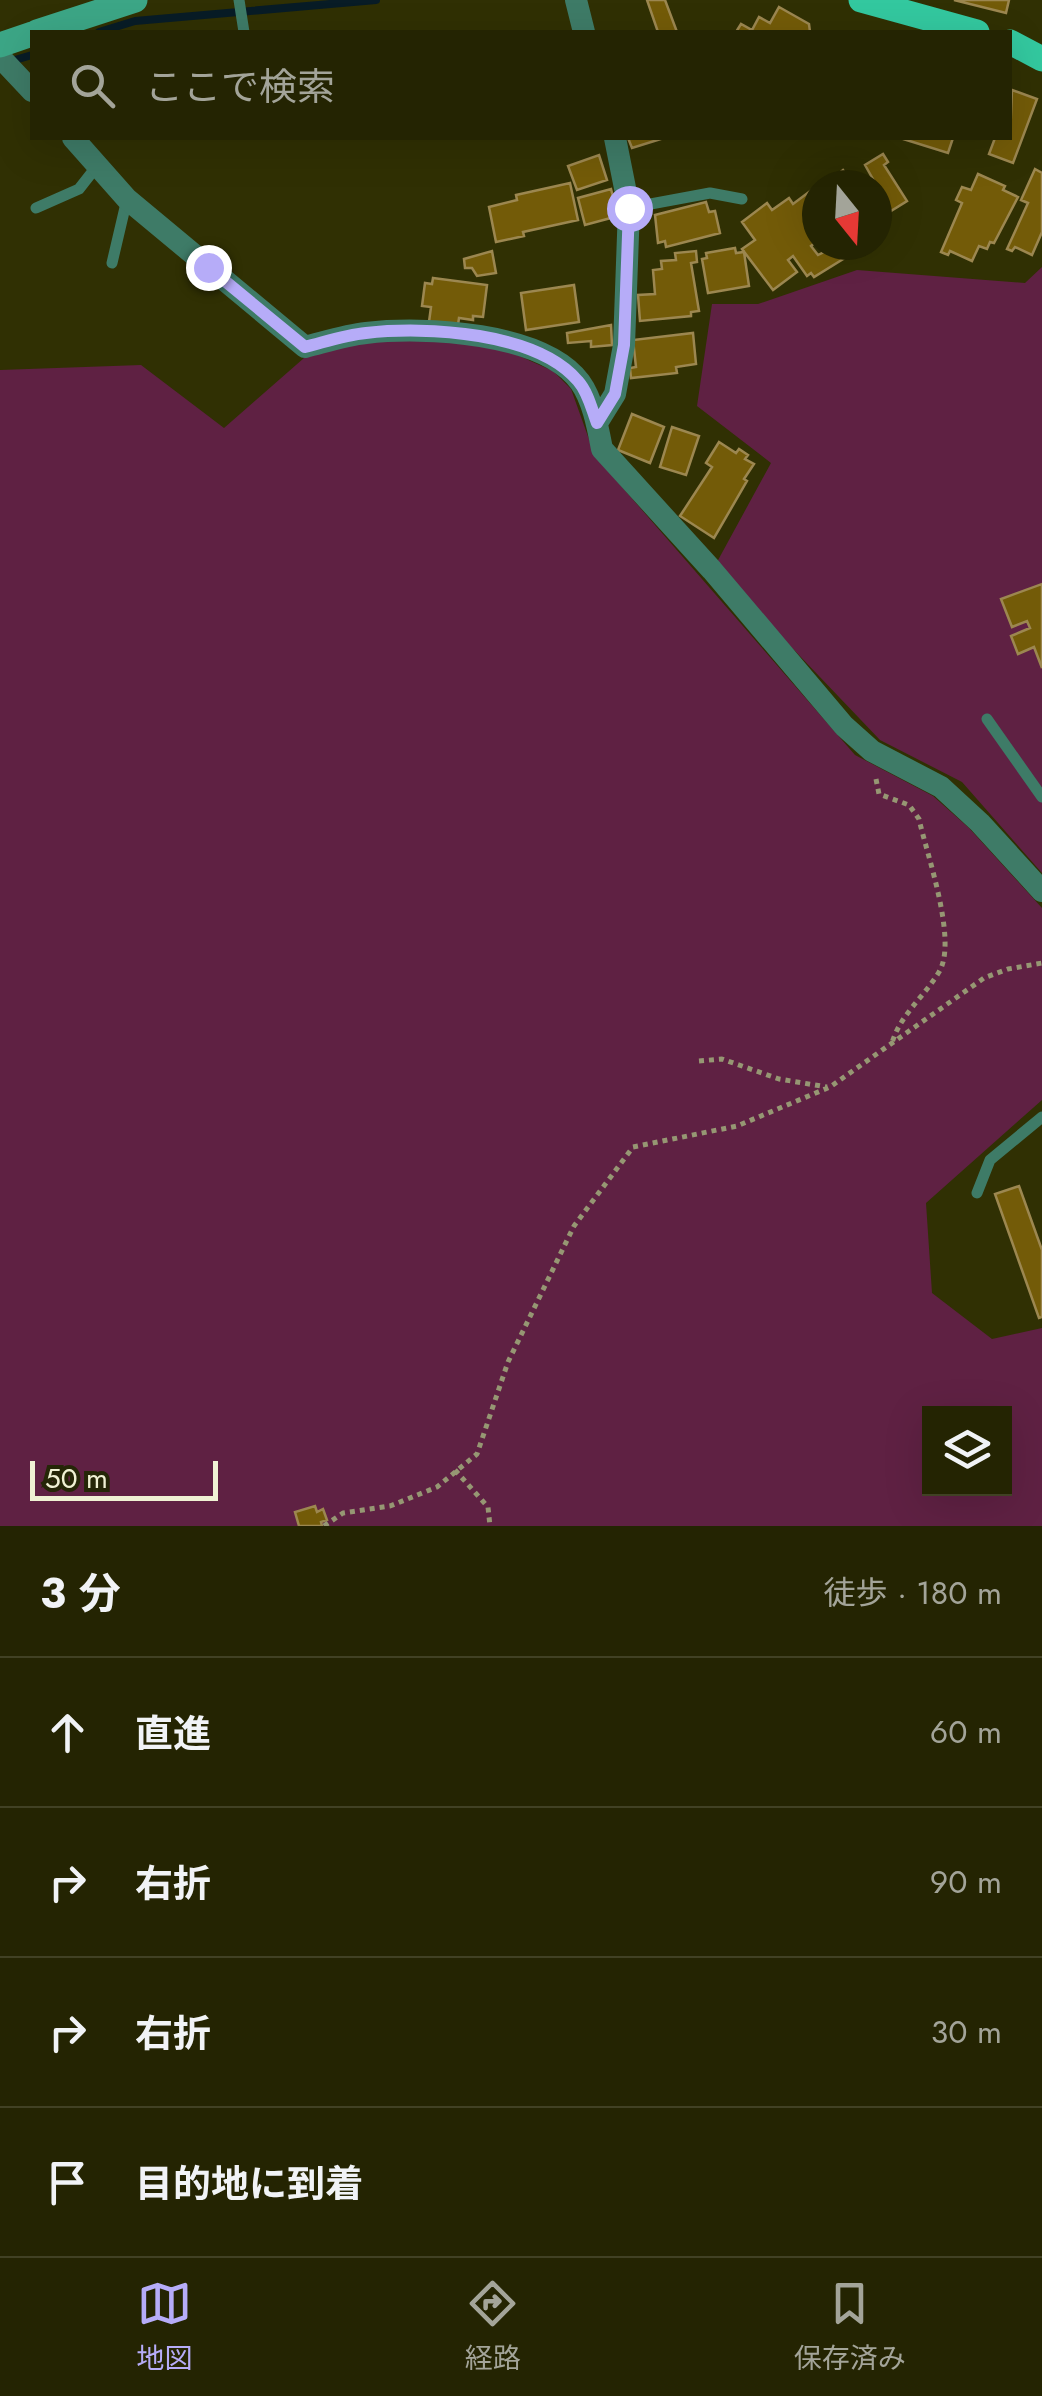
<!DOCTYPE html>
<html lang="ja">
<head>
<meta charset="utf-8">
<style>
	body { margin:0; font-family:Jost,"Noto Sans JP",sans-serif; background:#2c2c0c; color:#f1f3f6 }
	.controls { position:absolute; right:30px; bottom:30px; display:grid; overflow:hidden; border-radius:0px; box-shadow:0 10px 40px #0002 }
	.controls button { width:90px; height:90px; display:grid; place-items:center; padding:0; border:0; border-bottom:2px solid #414124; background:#242402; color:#f1f3f6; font:50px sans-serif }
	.compass { position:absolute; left:802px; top:170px; width:90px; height:90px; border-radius:50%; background:#242402; box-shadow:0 10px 40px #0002; rotate:162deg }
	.scale { position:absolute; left:30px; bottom:25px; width:188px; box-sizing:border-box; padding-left:10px; border:5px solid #f0f1d4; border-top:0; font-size:28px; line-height:35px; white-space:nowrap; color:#f0f1d4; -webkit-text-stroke:8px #252607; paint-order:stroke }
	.stop { position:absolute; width:30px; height:30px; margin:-22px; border:8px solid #b6acf8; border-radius:50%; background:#fff }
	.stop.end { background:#b6acf8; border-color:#fff; box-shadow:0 2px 10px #0008 }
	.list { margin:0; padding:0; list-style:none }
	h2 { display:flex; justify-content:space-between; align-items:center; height:130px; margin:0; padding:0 40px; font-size:42px }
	h2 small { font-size:32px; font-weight:400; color:#a3a499 }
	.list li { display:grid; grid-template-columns:65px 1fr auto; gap:30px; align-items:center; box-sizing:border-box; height:150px; padding:0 40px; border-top:2px solid #414124 }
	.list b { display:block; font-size:38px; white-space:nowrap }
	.list em { font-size:32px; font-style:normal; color:#a3a499 }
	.icon { flex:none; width:55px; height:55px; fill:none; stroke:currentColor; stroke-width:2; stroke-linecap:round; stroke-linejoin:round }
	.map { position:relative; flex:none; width:1042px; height:1526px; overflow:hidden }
	.search { position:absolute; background:#242402; box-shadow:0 10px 40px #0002; left:30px; right:30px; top:30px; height:110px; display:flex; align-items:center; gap:25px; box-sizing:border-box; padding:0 35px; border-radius:0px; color:#a3a499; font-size:38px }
	.sheet { height:730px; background:#242402 }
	nav { display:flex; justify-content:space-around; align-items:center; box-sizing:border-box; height:140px; border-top:2px solid #414124; background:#242402; font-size:28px; color:#a3a499 }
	nav a { display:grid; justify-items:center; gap:5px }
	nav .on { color:#b6acf8 }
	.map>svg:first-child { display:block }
	.green { fill:#5f2143; fill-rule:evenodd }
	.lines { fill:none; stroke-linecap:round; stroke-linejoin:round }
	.stream { stroke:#081c26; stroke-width:8 }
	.building { fill:#735b08; stroke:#9c8750; stroke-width:2.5 }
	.path { stroke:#969773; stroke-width:5; stroke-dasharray:5 5; stroke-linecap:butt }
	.lane { stroke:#3e7b67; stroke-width:11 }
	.street { stroke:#3e7b67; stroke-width:22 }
	.secondary { stroke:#3ca686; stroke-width:25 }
	.primary { stroke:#33c89f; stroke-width:25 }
	.route { stroke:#b6acf8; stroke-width:12 }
</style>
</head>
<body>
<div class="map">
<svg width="1042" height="1526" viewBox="0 0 1042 1526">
	<rect width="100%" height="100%" fill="#303003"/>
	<path class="green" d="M1042,267V873L962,782L880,740L758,612L717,562L771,463L697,406L712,304H758L857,270L1025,283Z
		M422,337L501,348L553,371L571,389L595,456L855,755L933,796L969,828L1042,908V1100L926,1203L932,1293L992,1339L1042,1328V1526H0V370L141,365L224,428L304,358L365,340ZM930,1414H1004V1488H930Z"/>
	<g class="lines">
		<path class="stream" d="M99,32L135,21L376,0
			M8,62L32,55"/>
	</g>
	<path class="building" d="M647,0H665L677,32H658Z
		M954,0H1009L1006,13Z
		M779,7L809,24L810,32H736L741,24L752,30L759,17L770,23Z
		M1012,90L1037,99L1013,163L989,154L995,138H1010Z
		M628,138H664L632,148Z
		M900,138H953L948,153Z
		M883,154L888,162L884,165L907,201L891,211L865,165Z
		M599,155L607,180L577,190L568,166Z
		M1035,169L1042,173V232L1032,255L1015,247L1012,251L1007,249L1028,203L1021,200Z
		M843,170L854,185H819L830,177L832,179Z
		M978,174L1005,186L1003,190L1018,197L994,243L990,242L987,249L979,246L972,261L950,251L948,255L941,252L962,203L956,200L962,187L971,190Z
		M570,183L578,220L523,232L524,236L496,242L489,207L517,200L516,195Z
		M817,186V241L811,246L818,255L838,245H864L866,249L856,256L853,253L814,277L811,273L807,276L793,256L788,260L797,272L773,290L742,249L755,240L742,222L767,203L772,210L789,198L793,204Z
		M611,189L618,216L585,225L578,198Z
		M706,202L709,212L715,211L720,233L666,247L665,241L658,243L655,215Z
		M735,248L736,253L744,252L749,286L708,293L702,259L707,258L706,253Z
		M492,251L496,273L477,276L472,268H465L464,259Z
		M696,251L697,262L691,263L699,311L691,312V316L640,321L638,295L655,294L653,270L662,269L661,261L676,260L675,253Z
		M433,278L487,285L483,317L473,316V320L459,318L458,325L429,322L431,307L422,306L425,283L432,284Z
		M574,285L579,322L526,330L521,293Z
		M611,325L612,345L591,347V341L568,343L567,333Z
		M693,333L696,364L676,367L677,373L631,378L630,368L636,367L633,340Z
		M632,414L664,427L650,463L618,450Z
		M672,427L699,436L686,475L660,467Z
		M719,442L736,453L739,449L748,455L745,459L754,464L744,479L747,481L714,538L680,516L712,467L706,463Z
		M1042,584V668L1034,647L1018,654L1011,636L1030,628L1027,621L1012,627L1001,599Z
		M1019,1186L1042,1250V1317L1039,1318L995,1194Z
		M315,1506L317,1512L323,1509L327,1520L321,1522L322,1526H299L295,1512Z"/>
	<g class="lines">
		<path class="path" d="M876,779L879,794L909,805L919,819C927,855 958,941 939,972C924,997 900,1015 892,1043
			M699,1061L722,1059L779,1079L827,1087
			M455,1470L488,1507L490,1526
			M324,1526L343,1513L390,1506L437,1487L477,1454L508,1362L574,1226L633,1147L737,1126L830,1087L984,978L1008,969L1042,963"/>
		<path class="lane" d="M239,0L244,32
			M36,208L79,189L97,166
			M629,208L710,193L742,199
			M112,263L127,199
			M987,719L1042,797
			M977,1193L990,1160L1042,1117"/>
		<path class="street" d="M576,0L584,32
			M0,57L32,91
			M73,138L127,199L305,347C325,342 346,335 366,333C424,326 543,332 580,382C593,400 598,428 602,449L712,570L844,726L872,751L941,787L980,823L1042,891
			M597,423L615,394L624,345L629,208L615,138"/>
		<path class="secondary" d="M37,32L135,0
			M0,45L32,34"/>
		<path class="primary" d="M861,0L977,32
			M1010,42L1042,59"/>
	</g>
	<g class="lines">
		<path class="route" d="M208,267L305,347C325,342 345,335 366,333C426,326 537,332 578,381C588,392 592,410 597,423L615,394L624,345L629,208"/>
	</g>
</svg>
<div class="controls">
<button><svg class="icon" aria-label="layers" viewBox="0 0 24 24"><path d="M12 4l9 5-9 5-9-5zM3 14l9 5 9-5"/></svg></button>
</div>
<svg class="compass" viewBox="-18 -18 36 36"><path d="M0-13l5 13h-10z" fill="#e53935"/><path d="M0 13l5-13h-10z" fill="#a3a499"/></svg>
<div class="scale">50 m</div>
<div class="stop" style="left:629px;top:208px"></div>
<div class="stop end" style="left:208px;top:267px"></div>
<div class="search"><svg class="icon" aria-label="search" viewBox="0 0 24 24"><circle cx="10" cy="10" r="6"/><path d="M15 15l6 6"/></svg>ここで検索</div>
</div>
<section class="sheet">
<h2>3 分<small>徒歩 · 180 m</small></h2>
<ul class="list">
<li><svg class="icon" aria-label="ahead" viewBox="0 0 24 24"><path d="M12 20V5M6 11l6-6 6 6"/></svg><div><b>直進</b></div><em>60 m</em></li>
<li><svg class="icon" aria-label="right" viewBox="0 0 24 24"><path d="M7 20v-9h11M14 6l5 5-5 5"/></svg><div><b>右折</b></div><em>90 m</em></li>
<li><svg class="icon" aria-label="right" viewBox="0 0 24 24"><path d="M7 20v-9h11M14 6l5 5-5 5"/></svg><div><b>右折</b></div><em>30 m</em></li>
<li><svg class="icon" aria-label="arrive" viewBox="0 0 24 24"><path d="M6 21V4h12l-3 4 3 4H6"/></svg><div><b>目的地に到着</b></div></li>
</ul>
</section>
<nav>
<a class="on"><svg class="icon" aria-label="map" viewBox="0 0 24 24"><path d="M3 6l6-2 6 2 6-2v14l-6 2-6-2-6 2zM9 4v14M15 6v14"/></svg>地図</a>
<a><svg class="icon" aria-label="directions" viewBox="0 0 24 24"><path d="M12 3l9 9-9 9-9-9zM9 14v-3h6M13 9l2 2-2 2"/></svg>経路</a>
<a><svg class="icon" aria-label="saved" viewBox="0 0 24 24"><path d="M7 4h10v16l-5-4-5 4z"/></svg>保存済み</a>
</nav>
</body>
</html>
